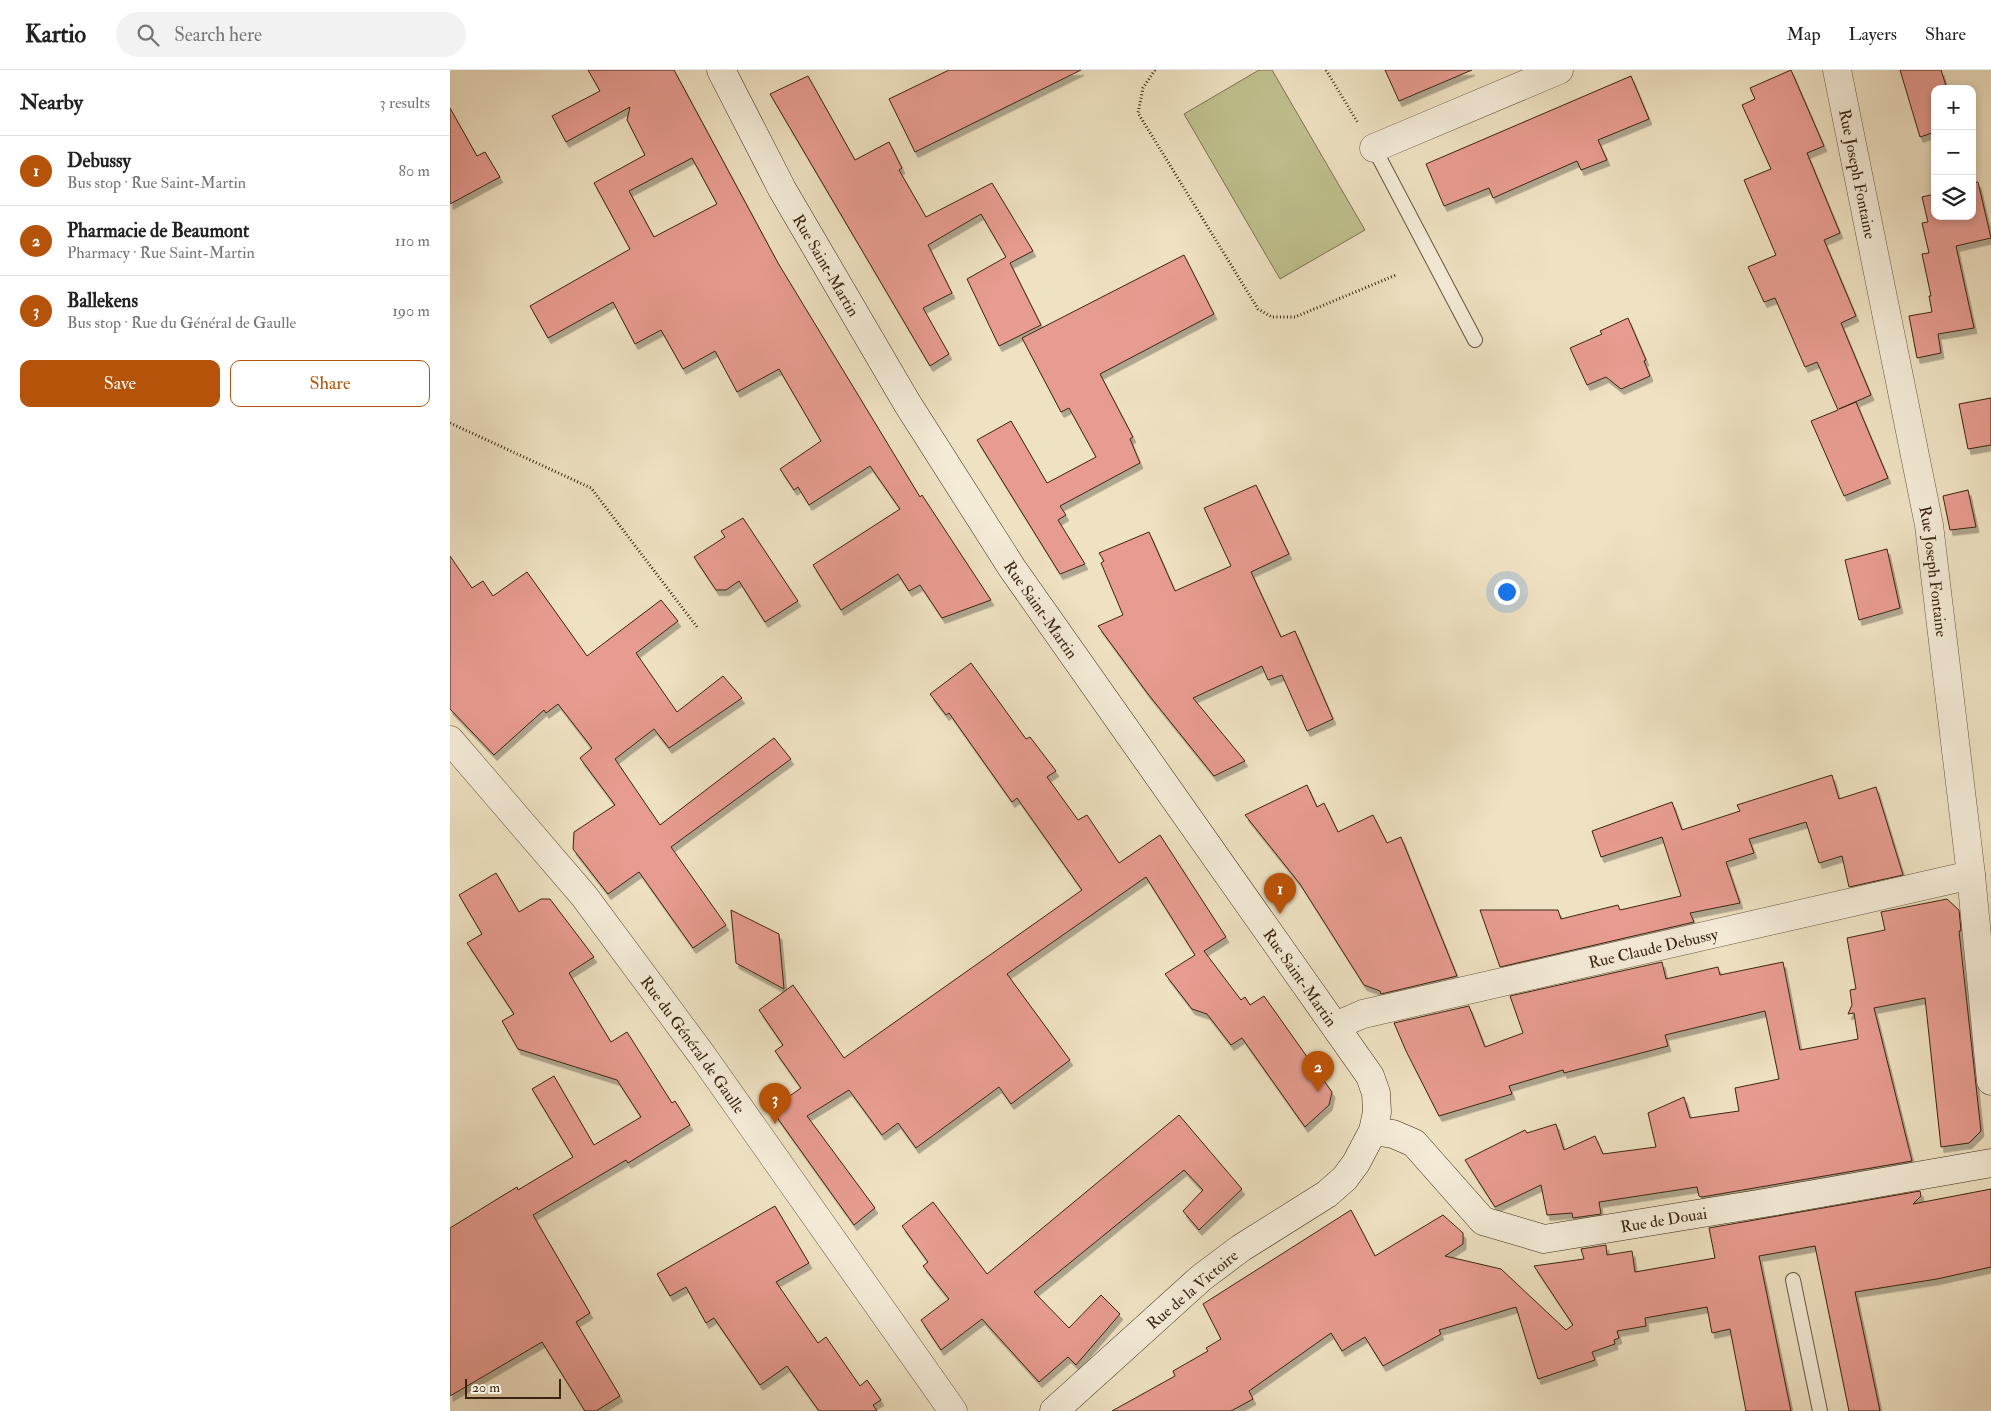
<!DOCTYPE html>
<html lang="en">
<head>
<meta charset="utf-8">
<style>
	body { margin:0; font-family:"IM FELL Double Pica",serif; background:#f2f2f2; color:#222 }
	.controls { position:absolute; right:15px; top:15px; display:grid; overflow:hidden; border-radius:10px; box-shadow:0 2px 8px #0003 }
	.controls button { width:45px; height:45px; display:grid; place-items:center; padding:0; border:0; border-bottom:1px solid #e0e0e0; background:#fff; color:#222; font:25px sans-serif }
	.scale { position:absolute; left:15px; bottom:12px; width:96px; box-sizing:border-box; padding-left:5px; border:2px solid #3a240f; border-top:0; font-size:14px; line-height:18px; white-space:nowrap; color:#3a240f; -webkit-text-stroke:4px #f5ecd8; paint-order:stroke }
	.you { position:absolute; left:1056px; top:521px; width:18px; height:18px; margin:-12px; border:4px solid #fff; border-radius:50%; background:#1a73e8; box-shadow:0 0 0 8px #1a73e833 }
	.badge { display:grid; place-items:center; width:32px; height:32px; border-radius:50%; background:#b45309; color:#fff; font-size:16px; font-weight:700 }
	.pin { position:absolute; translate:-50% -41px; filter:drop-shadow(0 1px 2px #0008) }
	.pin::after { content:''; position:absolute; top:26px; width:18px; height:15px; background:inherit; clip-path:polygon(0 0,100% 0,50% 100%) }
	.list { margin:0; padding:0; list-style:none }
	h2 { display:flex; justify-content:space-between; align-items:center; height:65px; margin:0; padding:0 20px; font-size:21px }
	h2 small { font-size:16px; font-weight:400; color:#767676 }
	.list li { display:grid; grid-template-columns:32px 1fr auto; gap:15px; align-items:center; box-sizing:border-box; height:70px; padding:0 20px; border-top:1px solid #e0e0e0 }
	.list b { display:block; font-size:19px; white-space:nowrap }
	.list p { margin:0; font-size:16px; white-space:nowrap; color:#767676 }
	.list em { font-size:16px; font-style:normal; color:#767676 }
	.actions { display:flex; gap:10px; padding:15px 20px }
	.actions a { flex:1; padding:11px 0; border:1px solid #b45309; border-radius:10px; text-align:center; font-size:18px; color:#b45309 }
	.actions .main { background:#b45309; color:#fff }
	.icon { flex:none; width:28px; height:28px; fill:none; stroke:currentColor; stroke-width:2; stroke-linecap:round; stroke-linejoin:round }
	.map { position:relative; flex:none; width:1541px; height:1341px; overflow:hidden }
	header { display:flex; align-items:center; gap:30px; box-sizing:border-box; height:70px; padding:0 25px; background:#fff; border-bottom:1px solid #e0e0e0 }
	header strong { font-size:24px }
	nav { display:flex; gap:28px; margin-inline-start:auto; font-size:18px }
	.search { width:350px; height:45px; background:#f2f2f2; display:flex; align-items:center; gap:12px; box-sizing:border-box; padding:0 18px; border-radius:28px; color:#767676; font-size:19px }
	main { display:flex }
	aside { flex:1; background:#fff }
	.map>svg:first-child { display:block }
	.grass { fill:#c0c18f; stroke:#7d724f }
	.building { fill:#e89c91; stroke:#3a240f; fill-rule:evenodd; filter:url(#shadow) }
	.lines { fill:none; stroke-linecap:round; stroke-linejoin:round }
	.lane-casing { stroke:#67543c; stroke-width:16 }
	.street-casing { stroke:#67543c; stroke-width:29 }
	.secondary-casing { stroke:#3a240f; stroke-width:29 }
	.path { stroke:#3a240f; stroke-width:3; stroke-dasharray:1 2.5; stroke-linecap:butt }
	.lane { stroke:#f5ecd8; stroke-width:14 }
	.street { stroke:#f5ecd8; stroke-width:28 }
	.secondary { stroke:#f5ecd8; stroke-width:28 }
	.labels { text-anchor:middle; stroke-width:5; stroke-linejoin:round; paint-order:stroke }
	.street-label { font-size:16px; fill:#3a240f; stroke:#f5ecd8 }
</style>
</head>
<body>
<header>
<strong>Kartio</strong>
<div class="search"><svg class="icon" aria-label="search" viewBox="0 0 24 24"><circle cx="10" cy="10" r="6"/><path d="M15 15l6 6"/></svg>Search here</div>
<nav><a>Map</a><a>Layers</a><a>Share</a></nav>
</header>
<main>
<aside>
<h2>Nearby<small>3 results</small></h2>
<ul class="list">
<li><span class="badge">1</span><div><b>Debussy</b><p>Bus stop · Rue Saint-Martin</p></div><em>80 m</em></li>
<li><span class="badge">2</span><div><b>Pharmacie de Beaumont</b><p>Pharmacy · Rue Saint-Martin</p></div><em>110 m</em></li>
<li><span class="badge">3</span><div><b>Ballekens</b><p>Bus stop · Rue du Général de Gaulle</p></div><em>190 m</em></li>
</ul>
<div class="actions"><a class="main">Save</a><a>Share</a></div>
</aside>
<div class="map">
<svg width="1541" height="1341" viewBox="0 0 1541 1341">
	<defs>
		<filter id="shadow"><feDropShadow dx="3" dy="5.5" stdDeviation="0" flood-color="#0004"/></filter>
	</defs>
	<rect width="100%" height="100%" fill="#efe2c3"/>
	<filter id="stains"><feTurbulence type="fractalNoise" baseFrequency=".004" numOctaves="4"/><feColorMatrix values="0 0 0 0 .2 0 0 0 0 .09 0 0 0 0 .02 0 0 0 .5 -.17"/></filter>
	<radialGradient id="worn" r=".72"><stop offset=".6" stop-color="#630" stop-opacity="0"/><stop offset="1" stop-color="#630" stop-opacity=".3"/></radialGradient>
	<path class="grass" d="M809,0H822L915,160L830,209L734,44Z"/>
	<path class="building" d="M138,0H224L328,193L470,427L472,425L541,530L492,548L470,515L459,521L448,504L391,540L363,495L450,439L420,396L359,435L348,417L344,420L330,399L371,371L329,299L287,322L265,281L233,299L211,260L185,274L163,232L98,268L80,236L180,179L144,113L195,85L177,50L180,37L116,72L102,46L150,21ZM242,88L267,134L204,167L179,121Z
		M499,0H631L465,82L439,29Z
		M935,0H1022L949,31Z
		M1341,0L1374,76L1357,83L1390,163L1374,170L1406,246L1391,253L1421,325L1389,339L1406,332L1438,408L1394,426L1361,351L1388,340L1367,292L1355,297L1325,228L1314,232L1298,197L1326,185L1294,110L1321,99L1292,35L1305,29L1300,18Z
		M1450,0H1491L1497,19H1485V62L1470,67Z
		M358,6L405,90L439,72L452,98L449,100L476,147L542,113L583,181L560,193L591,255L549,276L517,209L556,187L531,144L478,175L502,223L473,238L499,284L480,296L320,24Z
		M1181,6L1199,49L1148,70L1157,90L1131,100L1127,91L1043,128L1039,118L994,136L976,94Z
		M0,38L27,86L35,82L50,107L0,134Z
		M1528,112L1541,168L1506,176L1524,258L1488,264L1491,283L1467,288L1459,246L1482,242L1479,226H1481L1472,184L1479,183L1472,153L1478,152L1472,127L1485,124V146H1522V113Z
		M734,185L764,244L650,304L683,367L680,369L690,393L610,436L616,445L608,450L635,494L610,504L527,370L561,351L597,413L646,387L619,338L611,342L572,268Z
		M1178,248L1196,290L1194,291L1200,306L1171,319L1156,307L1137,315L1120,278L1152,264L1150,261Z
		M1541,328V375L1518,379L1509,334Z
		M806,415L839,484L801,502L831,567L845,561L883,649L857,661L832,605L818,610L812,596L743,628L795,691L764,706L698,624L648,556L673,545L651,493L654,491L649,483L699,462L725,521L781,496L754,438Z
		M1518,420L1526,457L1500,460L1493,426Z
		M293,448L348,531L315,552L289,511L276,520H266L244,487L275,467L271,461Z
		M1437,479L1450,538L1409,550L1395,490Z
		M0,486L22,518L33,511L43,526L77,502L137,586L211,530L228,551L186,583L227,642L273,606L292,628L219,678L204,659L165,689L210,755L324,668L341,689L221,777L276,855L243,878L189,802L158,824L123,779L124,762L165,735L130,688L142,678L108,634L96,643L94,640L44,685L0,639Z
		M521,593L576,669L580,667L606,701L597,707L628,750L637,745L669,793L710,765L776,867L754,881L791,930L795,927L800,935L814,926L882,1022L879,1035L855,1057L792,968L781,975L757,944L742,939L715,904L745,885L696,807L557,904L620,990L561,1034L549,1017L466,1078L448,1053L432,1065L399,1020L357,1046L425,1138L404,1155L321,1039L351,1018L325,981L333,975L309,940L343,915L394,988L632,820L567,728L562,732L499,643L496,645L480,624Z
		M1382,705L1389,729L1426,717L1453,805L1399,817L1392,786L1369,793L1356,752L1299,769L1304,783L1276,792L1290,833L1240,843L1244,852L1050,897L1030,840H1108L1111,849L1168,835L1170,840L1231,826L1212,767L1151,787L1142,761L1222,732L1232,760L1290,741L1287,735Z
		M857,715L867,737L874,733L888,762L923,745L937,773L951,767L1007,906L931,924L930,921L914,915L850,814L795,745Z
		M46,803L69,842L91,829H100L144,887L119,903L161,972L177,962L222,1033L225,1031L240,1055L178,1093L176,1090L83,1145L140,1243L126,1252L170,1326L146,1341H135L92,1272L0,1326V1158L67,1117L68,1120L123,1087L82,1019L104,1006L144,1075L191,1047L167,1010L68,979L52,951L64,944L17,873L32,864L9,825Z
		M1497,829L1509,840L1511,861H1509L1531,1061L1519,1073L1491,1077L1475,928L1424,938L1462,1091L1252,1127L1249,1126L1247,1117L1149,1132L1151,1144L1123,1148L1122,1143L1097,1145L1091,1115L1045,1137L1015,1090L1075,1060L1077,1063L1106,1054L1114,1080L1145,1066L1153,1084L1206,1077L1198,1043L1234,1027L1240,1048L1289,1041L1285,1018L1329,1009L1315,941L1215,965L1218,976L1114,1003L1113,1000L1059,1016L1062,1024L989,1046L956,981L944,953L1019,936L1035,977L1073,963L1060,926L1212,892L1216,909L1268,897L1270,905L1333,892L1350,980L1408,969L1404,943L1398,944L1402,935L1400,920L1406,919L1397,868L1435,860L1431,842Z
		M281,840L329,864L334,919L286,893Z
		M729,1045L792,1119L749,1160L733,1141L753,1120L734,1100L584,1222L619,1258L651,1225L670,1244L626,1295L618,1287L589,1312L532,1249L491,1280L471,1250L499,1229L473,1196L478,1192L452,1156L483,1132L537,1204Z
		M1541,1119V1197L1487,1209L1405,1222L1430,1341H1399L1365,1176L1309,1186L1341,1341H1296L1280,1259L1262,1263L1257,1237L1195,1248L1196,1256L1167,1261L1169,1268L1164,1270L1165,1274L1142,1282L1145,1290L1088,1309L1066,1237L989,1260L991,1264L933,1296L915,1267L892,1281L881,1263L799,1321L803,1329L781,1341H662L725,1306L723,1301L758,1281L756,1278L771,1269L753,1234L901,1140L925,1186L993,1145L1013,1163V1174L995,1186L1051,1199L1116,1260L1123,1255L1084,1196L1134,1189L1131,1179L1156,1175L1157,1185L1182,1181L1185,1202L1265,1188L1259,1158L1470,1121L1471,1126L1463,1134Z
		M325,1136L359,1193L326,1212L368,1273L376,1267L410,1316L417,1310L431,1330L423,1335L427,1341H369L337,1296L310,1315L264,1248L256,1253L236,1217L220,1226L207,1204Z"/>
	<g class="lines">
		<defs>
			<path id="lane" d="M924,78L1025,270
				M1343,1210L1370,1341"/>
			<g id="street">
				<path id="s1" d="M1387,0L1479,455L1521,805L1541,1011"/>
				<path d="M924,78L1109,0"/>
				<path id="s2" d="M0,670L134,826L252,985L503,1341"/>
				<path id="s3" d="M885,956L913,944L1521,805"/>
			</g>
			<g id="secondary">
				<path id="s4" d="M271,0L332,119L457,333L562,498L920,1006L926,1023L927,1042L923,1061L906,1093L895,1108L877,1124L791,1178L751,1208L604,1341"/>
				<path id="s5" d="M923,1061L943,1064L964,1073L1033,1151L1094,1169L1314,1133L1541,1093"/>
			</g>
		</defs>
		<use href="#lane" class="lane-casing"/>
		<use href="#street" class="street-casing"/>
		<use href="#secondary" class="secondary-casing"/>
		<path class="path" d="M705,0L693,18L688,43L808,239L822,247H845L946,205
			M876,0L908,53
			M0,353L141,418L247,557"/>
		<use href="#lane" class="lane"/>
		<use href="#street" class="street"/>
		<use href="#secondary" class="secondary"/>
	</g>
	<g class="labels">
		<g class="street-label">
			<text dy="6" stroke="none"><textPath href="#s1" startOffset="106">Rue Joseph Fontaine</textPath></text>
			<text dy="6" stroke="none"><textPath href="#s4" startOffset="222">Rue Saint-Martin</textPath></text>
			<text dy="6" stroke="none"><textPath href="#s1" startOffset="511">Rue Joseph Fontaine</textPath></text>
			<text dy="6" stroke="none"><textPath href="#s4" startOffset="628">Rue Saint-Martin</textPath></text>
			<text dy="6" stroke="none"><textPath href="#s3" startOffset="328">Rue Claude Debussy</textPath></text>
			<text dy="6" stroke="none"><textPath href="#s4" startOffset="1078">Rue Saint-Martin</textPath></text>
			<text dy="6" stroke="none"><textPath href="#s2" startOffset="390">Rue du Général de Gaulle</textPath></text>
			<text dy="6" stroke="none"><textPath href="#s5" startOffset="332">Rue de Douai</textPath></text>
			<text transform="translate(742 1219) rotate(-40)" y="6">Rue de la Victoire</text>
		</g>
	</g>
	<rect width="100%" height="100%" filter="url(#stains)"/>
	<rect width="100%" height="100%" fill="url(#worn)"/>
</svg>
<div class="controls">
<button>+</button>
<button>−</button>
<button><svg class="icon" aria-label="layers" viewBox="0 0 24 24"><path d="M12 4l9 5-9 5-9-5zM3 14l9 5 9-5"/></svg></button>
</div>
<div class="scale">20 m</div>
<div class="you"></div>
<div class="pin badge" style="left:830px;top:844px">1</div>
<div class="pin badge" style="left:868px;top:1022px">2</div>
<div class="pin badge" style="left:325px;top:1054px">3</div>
</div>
</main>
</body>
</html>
